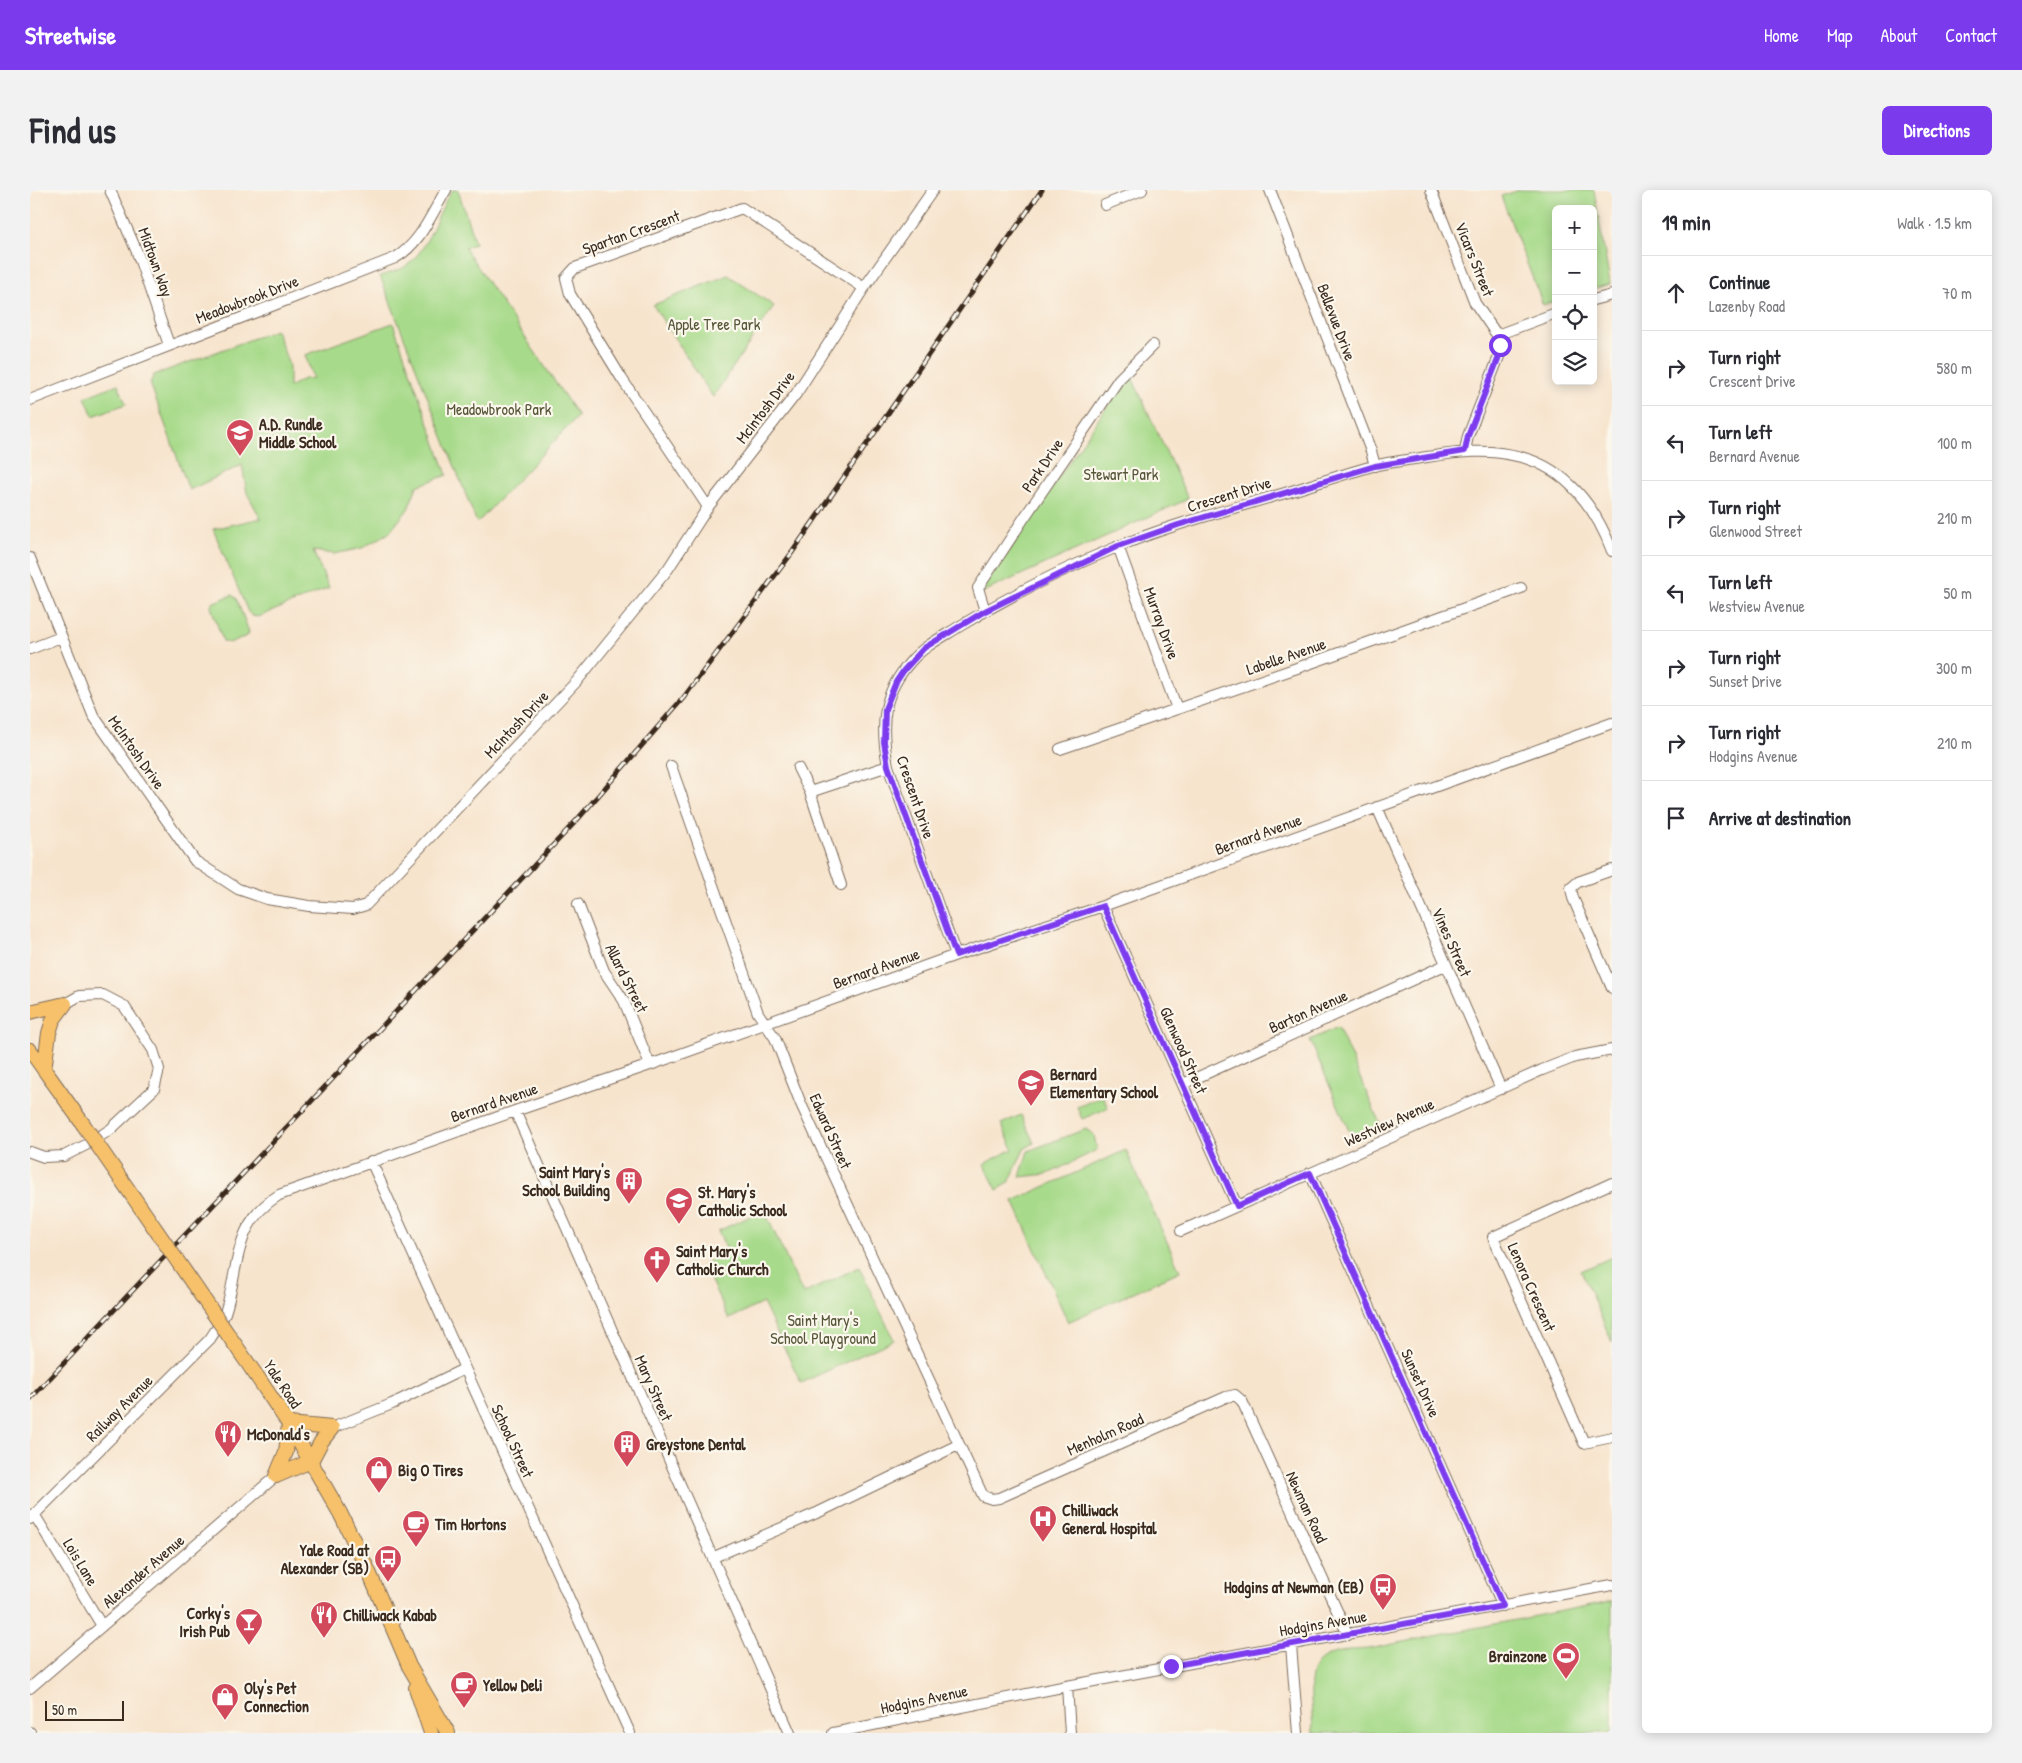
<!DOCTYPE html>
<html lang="en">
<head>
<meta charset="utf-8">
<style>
	body { margin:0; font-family:"Patrick Hand",sans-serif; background:#f2f2f3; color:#2b2b33 }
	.controls { position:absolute; right:15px; top:15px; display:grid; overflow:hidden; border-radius:8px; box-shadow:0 2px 12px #0003 }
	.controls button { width:45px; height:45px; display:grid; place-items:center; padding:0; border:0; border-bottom:1px solid #e1e1e2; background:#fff; color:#2b2b33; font:25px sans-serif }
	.scale { position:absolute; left:15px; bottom:12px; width:79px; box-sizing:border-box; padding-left:5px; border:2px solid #3b2a1e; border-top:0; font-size:14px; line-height:18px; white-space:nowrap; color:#3b2a1e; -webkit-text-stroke:4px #fbf7ec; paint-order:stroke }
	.stop { position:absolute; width:15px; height:15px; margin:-11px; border:4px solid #7c3aed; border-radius:50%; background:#fff }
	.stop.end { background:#7c3aed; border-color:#fff; box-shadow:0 1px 5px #0008 }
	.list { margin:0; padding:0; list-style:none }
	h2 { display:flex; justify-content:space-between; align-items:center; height:65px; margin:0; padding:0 20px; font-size:21px }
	h2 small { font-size:16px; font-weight:400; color:#7c7c81 }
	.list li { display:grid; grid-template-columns:32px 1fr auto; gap:15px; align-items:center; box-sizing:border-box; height:75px; padding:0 20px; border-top:1px solid #e1e1e2 }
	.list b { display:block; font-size:19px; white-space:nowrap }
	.list p { margin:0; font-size:16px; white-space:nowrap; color:#7c7c81 }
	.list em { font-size:16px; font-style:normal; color:#7c7c81 }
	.icon { flex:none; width:28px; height:28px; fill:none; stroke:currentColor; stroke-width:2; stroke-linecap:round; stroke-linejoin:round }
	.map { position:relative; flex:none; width:1582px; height:1543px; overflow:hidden; border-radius:8px }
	header { display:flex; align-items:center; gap:30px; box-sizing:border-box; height:70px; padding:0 25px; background:#7c3aed; color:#fff }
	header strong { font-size:24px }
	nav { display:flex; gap:28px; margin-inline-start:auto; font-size:18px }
	.intro { display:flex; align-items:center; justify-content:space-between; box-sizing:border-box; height:120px; padding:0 30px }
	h1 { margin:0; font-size:35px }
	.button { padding:12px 22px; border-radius:8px; background:#7c3aed; color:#fff; font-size:18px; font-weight:700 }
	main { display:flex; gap:30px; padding:0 30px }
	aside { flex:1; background:#fff; border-radius:8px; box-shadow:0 2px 12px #0003 }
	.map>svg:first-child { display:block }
	.green { fill:#a7da8a; stroke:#718254 }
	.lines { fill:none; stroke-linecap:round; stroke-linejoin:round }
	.minor-casing { stroke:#7d6b5b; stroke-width:12 }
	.major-casing { stroke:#7d6b5b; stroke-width:16 }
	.minor { stroke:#fff; stroke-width:10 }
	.major { stroke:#f6c16b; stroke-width:14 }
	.rail-casing { stroke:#3b2a1e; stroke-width:5 }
	.rail { stroke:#fbf7ec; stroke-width:3; stroke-dasharray:9; stroke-linecap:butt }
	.major-bridge-casing { stroke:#7d6b5b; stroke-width:16; stroke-linecap:butt }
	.major-bridge { stroke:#f6c16b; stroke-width:14 }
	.route { stroke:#7c3aed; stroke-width:6 }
	.labels { text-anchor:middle; stroke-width:4.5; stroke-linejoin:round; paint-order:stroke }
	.street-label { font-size:16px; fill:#3b2a1e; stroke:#fbf7ec }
	.park-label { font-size:16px; fill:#565639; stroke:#fbf7ec }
	.poi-label { font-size:16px; font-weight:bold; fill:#3b2a1e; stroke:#fbf7ec; text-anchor:start }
</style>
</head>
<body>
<header>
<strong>Streetwise</strong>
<nav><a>Home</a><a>Map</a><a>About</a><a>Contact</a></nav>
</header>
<div class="intro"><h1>Find us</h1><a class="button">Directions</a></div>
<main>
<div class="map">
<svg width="1582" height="1543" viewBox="0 0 1582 1543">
	<rect width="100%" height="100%" fill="#fbf7ec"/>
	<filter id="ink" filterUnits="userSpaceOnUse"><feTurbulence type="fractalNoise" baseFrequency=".02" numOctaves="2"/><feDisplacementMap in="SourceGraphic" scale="10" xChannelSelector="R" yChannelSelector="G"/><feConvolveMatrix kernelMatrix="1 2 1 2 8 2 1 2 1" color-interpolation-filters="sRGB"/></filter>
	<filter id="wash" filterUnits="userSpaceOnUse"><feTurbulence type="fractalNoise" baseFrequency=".0096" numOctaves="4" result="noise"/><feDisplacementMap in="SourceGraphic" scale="20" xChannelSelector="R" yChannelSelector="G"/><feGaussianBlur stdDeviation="1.12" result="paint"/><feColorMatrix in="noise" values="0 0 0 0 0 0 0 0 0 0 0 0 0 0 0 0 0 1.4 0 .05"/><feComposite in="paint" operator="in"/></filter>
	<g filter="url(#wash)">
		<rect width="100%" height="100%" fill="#f7e4cd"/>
		<path class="green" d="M422,0H428L445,53L435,58L548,226L447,333L350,86C358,83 369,81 376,76C399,60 407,22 422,0Z
			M1490,0H1564L1580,94L1563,99V19H1526V111L1513,115L1471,6Z
			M698,85L744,116L683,207L623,115Z
			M363,133L417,285L387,296L378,319L359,343L332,358L304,364L283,361L299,398L228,427L222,426L218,422L183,339L227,329H231L217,303L212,275L159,300L120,193L124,185L246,140L259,175V197L274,189L283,188L275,165Z
			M1100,183L1158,309L949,404Z
			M88,194L96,214L63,226L55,207Z
			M202,405L206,408L219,442L217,446L199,453L193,451L181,417L182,413Z
			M1308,837L1351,936L1322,948L1280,850Z
			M1073,906L1078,918L1052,929L1047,917Z
			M991,925L1004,953L994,959L979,993L967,1000L954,974L983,959L971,934Z
			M1056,939L1064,945L1067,960L1018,984L990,987L998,961Z
			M1096,960L1150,1081L1038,1132L983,1011Z
			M734,1020L773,1104L829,1077L864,1150L771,1193L733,1113L699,1129L673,1074L698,1062L688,1041Z
			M1582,1067V1152L1551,1081Z
			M1582,1411V1543H1283C1281,1486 1268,1462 1338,1459Z"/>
	</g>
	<g filter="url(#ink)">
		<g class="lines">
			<defs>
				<path id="minor" d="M80,0L107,62L139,155
					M1240,0L1341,261L1345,276
					M1401,0L1445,113L1467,145
					M1075,15L1112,0
					M1563,110L1582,105
					M0,210L365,68C390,54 401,25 416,0
					M1435,261L1438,246L1470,164L1467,145L1526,123
					M678,317L592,189L540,104L536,88L545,78L712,18L834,98
					M1088,356L1147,519
					M0,368L63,525L165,671L208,699L237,709L279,716L323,719L336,715L547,491L638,379L678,317L766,204L834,98L903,0
					M955,421L948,398L994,328L1089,189L1123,155
					M0,459L31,447
					M1030,559L1267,478L1491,398
					M641,576L728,823L745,848L771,914L953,1306L962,1309L969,1308L1196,1207L1205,1205L1212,1211L1318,1445
					M768,578L780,602L811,695
					M780,602L858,576
					M1347,617L1471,899
					M1582,680L1548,692L1541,698L1543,708L1582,798
					M548,714L574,781L594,811L620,875
					M1073,716L1207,1016
					M926,765L858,576C850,534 852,503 882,470C894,456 913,447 930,436C979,406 1033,379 1087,357C1144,333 1206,318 1265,300C1291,292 1317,283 1343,276C1360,272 1379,270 1397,267C1428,262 1460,258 1491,267C1537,279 1566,318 1582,361
					M1153,894L1415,775
					M485,921L760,1543
					M0,962L14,967L34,966L58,954L81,939L124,899L129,879L123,860L94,816L73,805L49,806L35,814
					M341,971L600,1543
					M1280,983L1473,1416
					M1582,993L1463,1047L1554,1253L1582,1247
					M1151,1041L1512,880L1545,867L1582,860
					M302,1238L362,1214L434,1179
					M4,1324L72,1436
					M0,1329L180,1149C185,1141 192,1132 195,1123C210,1077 202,1034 249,1005L485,921L620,875L926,765L1073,716L1582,533
					M684,1367L789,1322L928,1255
					M1261,1455L1268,1543
					M1037,1496L1040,1543
					M0,1498L246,1286
					M0,1542V1543
					M803,1543L1037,1496L1582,1395"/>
				<path id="major" d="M0,822L35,814
					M0,860L53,934
					M14,880L19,843L23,830L35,814
					M228,1188L259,1234L310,1323L338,1380L379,1476L418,1543
					M259,1234L302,1238
					M246,1286L281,1271L291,1252L302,1238
					M246,1286L256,1262L259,1234
					M386,1498L401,1543"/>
			</defs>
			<use href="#minor" class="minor-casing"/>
			<use href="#major" class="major-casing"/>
			<use href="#minor" class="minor"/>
			<use href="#major" class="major"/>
			<defs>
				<path id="rail" d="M0,1209L547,630L654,507L761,364L1012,0"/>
			</defs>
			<use href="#rail" class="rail-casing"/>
			<use href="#rail" class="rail"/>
			<defs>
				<path id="major-bridge" d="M53,934L228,1188"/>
			</defs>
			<use href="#major-bridge" class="major-bridge-casing"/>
			<use href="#major-bridge" class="major-bridge"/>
		</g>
	</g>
	<g class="lines" filter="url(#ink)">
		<path class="route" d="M1141,1476L1473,1416L1280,983L1207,1016L1073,716L926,765L858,576L854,552L855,519L866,492L874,480L894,458L955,421L1088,356L1148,335L1345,276L1435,261L1438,246L1470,164V155"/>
	</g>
	<defs>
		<symbol id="school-pin" viewBox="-11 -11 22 30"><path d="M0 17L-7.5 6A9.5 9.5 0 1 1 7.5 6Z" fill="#d1495b" stroke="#fbf7ec"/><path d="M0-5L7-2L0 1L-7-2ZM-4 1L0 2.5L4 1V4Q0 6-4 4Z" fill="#fff"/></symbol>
		<symbol id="building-pin" viewBox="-11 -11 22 30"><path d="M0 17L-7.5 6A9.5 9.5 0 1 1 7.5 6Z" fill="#d1495b" stroke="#fbf7ec"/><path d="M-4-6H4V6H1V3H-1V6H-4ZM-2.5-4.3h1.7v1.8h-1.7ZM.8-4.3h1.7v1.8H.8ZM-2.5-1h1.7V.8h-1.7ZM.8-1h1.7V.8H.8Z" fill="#fff"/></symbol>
		<symbol id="church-pin" viewBox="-11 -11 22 30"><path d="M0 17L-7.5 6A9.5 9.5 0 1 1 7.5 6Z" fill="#d1495b" stroke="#fbf7ec"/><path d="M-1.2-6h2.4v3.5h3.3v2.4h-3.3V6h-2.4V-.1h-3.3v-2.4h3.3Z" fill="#fff"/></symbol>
		<symbol id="restaurant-pin" viewBox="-11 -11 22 30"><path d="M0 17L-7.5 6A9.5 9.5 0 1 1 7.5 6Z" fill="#d1495b" stroke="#fbf7ec"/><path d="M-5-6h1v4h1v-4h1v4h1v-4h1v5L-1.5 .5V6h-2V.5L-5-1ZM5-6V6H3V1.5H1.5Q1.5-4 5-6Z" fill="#fff"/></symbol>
		<symbol id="shop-pin" viewBox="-11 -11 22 30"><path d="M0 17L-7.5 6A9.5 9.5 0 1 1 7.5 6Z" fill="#d1495b" stroke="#fbf7ec"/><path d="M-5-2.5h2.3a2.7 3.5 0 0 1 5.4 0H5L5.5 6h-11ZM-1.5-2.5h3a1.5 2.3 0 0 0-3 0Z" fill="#fff"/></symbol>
		<symbol id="hospital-pin" viewBox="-11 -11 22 30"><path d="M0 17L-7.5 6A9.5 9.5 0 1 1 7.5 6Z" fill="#d1495b" stroke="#fbf7ec"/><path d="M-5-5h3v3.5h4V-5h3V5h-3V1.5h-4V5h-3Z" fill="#fff"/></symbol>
		<symbol id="cafe-pin" viewBox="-11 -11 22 30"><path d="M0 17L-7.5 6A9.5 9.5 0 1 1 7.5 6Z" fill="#d1495b" stroke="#fbf7ec"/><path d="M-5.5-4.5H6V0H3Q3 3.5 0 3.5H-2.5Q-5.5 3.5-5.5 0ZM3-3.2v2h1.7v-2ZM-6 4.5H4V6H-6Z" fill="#fff"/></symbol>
		<symbol id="bus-pin" viewBox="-11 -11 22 30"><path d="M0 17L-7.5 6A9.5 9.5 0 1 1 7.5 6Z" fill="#d1495b" stroke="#fbf7ec"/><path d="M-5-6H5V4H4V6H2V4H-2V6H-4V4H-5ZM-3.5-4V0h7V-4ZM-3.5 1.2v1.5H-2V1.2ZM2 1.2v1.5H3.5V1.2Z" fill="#fff"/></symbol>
		<symbol id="bar-pin" viewBox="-11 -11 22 30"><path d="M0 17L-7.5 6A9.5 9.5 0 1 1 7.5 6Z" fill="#d1495b" stroke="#fbf7ec"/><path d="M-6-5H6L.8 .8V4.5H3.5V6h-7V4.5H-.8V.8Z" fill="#fff"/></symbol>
		<symbol id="stadium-pin" viewBox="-11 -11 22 30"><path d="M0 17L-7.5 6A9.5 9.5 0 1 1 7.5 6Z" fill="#d1495b" stroke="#fbf7ec"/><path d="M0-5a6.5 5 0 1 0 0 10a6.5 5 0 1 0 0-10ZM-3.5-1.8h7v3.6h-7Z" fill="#fff"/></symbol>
	</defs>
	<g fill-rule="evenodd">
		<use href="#school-pin" x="194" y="227" width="32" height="43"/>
		<use href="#school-pin" x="985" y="877" width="32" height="43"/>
		<use href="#building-pin" x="583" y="975" width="32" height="43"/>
		<use href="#school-pin" x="633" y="995" width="32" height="43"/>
		<use href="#church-pin" x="611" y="1054" width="32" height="43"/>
		<use href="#restaurant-pin" x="182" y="1228" width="32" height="43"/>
		<use href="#building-pin" x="581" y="1238" width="32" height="43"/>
		<use href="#shop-pin" x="333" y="1264" width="32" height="43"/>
		<use href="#hospital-pin" x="997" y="1313" width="32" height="43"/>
		<use href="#cafe-pin" x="370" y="1318" width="32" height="43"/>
		<use href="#bus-pin" x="342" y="1353" width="32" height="43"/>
		<use href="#bus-pin" x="1337" y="1381" width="32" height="43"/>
		<use href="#restaurant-pin" x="278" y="1409" width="32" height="43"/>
		<use href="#bar-pin" x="203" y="1416" width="32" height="43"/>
		<use href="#stadium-pin" x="1520" y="1450" width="32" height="43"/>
		<use href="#cafe-pin" x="418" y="1479" width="32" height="43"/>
		<use href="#shop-pin" x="179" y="1491" width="32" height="43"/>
	</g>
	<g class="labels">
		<g class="street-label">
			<text transform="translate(601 42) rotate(-20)" y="6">Spartan Crescent</text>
			<text transform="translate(1445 69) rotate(68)" y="6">Vicars Street</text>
			<text transform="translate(126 72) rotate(70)" y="6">Midtown Way</text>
			<text transform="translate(217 109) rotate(-21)" y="6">Meadowbrook Drive</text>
			<text transform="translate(1307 132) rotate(69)" y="6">Bellevue Drive</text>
			<text transform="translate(735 217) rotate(-53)" y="6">McIntosh Drive</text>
			<text transform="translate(1012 275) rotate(-56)" y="6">Park Drive</text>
			<text transform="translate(1199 304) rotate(-17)" y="6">Crescent Drive</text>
			<text transform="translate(1132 433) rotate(70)" y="6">Murray Drive</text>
			<text transform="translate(1256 466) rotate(-19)" y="6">Labelle Avenue</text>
			<text transform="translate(486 534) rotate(-47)" y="6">McIntosh Drive</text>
			<text transform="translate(107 562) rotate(55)" y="6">McIntosh Drive</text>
			<text transform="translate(886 607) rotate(71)" y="6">Crescent Drive</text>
			<text transform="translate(1228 644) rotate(-20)" y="6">Bernard Avenue</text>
			<text transform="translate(1422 752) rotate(66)" y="6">Vines Street</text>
			<text transform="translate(846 778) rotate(-20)" y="6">Bernard Avenue</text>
			<text transform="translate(597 788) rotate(63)" y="6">Allard Street</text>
			<text transform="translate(1278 821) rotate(-24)" y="6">Barton Avenue</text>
			<text transform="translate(1154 860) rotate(66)" y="6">Glenwood Street</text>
			<text transform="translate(464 912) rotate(-19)" y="6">Bernard Avenue</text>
			<text transform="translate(1359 932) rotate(-24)" y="6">Westview Avenue</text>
			<text transform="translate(801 941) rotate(66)" y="6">Edward Street</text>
			<text transform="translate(1502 1097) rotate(66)" y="6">Lenora Crescent</text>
			<text transform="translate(1391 1193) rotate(66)" y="6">Sunset Drive</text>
			<text transform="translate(253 1194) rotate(56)" y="6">Yale Road</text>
			<text transform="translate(624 1198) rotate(66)" y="6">Mary Street</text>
			<text transform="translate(89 1218) rotate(-45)" y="6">Railway Avenue</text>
			<text transform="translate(1075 1244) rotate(-24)" y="6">Menholm Road</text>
			<text transform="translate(483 1251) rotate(65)" y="6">School Street</text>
			<text transform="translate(1277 1317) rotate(65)" y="6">Newman Road</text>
			<text transform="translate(51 1372) rotate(59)" y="6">Lois Lane</text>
			<text transform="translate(113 1381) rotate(-41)" y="6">Alexander Avenue</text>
			<text transform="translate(1293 1433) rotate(-10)" y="6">Hodgins Avenue</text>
			<text transform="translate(894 1509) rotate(-12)" y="6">Hodgins Avenue</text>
		</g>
		<g class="park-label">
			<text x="684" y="140">Apple Tree Park</text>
			<text x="469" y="225">Meadowbrook Park</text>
			<text x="1091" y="290">Stewart Park</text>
			<text x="793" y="1136">Saint Mary's<tspan x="793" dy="18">School Playground</tspan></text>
		</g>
		<g class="poi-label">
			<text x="229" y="240">A.D. Rundle<tspan x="229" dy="18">Middle School</tspan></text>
			<text x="1020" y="890">Bernard<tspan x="1020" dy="18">Elementary School</tspan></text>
			<text x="580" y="988" text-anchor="end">Saint Mary's<tspan x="580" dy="18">School Building</tspan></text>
			<text x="668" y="1008">St. Mary's<tspan x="668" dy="18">Catholic School</tspan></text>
			<text x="646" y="1067">Saint Mary's<tspan x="646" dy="18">Catholic Church</tspan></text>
			<text x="217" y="1250">McDonald's</text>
			<text x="616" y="1260">Greystone Dental</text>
			<text x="368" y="1286">Big O Tires</text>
			<text x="1032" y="1326">Chilliwack<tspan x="1032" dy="18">General Hospital</tspan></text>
			<text x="405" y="1340">Tim Hortons</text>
			<text x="339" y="1366" text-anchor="end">Yale Road at<tspan x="339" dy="18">Alexander (SB)</tspan></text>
			<text x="1334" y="1403" text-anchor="end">Hodgins at Newman (EB)</text>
			<text x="200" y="1429" text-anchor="end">Corky's<tspan x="200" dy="18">Irish Pub</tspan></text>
			<text x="313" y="1431">Chilliwack Kabab</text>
			<text x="1517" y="1472" text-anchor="end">Brainzone</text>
			<text x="453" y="1501">Yellow Deli</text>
			<text x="214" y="1504">Oly's Pet<tspan x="214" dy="18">Connection</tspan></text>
		</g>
	</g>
</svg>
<div class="controls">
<button>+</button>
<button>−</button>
<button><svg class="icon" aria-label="locate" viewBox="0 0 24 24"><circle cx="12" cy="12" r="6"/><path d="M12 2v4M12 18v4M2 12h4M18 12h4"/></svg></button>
<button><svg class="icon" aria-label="layers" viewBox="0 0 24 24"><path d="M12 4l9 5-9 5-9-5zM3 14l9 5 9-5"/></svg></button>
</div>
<div class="scale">50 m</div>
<div class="stop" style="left:1470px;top:155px"></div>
<div class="stop end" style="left:1141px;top:1476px"></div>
</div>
<aside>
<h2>19 min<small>Walk · 1.5 km</small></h2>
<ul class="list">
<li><svg class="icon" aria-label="ahead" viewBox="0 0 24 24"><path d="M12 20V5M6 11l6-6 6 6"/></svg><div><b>Continue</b><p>Lazenby Road</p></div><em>70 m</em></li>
<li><svg class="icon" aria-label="right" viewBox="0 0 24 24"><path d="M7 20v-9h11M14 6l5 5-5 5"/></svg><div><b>Turn right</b><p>Crescent Drive</p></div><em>580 m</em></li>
<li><svg class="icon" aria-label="left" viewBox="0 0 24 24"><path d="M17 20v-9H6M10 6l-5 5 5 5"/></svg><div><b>Turn left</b><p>Bernard Avenue</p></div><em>100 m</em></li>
<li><svg class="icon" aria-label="right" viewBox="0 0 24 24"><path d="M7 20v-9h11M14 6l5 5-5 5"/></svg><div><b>Turn right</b><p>Glenwood Street</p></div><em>210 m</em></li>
<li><svg class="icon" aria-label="left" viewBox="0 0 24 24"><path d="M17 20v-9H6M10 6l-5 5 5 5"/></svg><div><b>Turn left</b><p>Westview Avenue</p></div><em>50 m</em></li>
<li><svg class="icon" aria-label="right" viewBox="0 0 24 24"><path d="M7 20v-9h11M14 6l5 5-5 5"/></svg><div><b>Turn right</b><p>Sunset Drive</p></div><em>300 m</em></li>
<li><svg class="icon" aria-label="right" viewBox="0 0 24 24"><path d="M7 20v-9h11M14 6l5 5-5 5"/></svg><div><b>Turn right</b><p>Hodgins Avenue</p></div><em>210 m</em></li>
<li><svg class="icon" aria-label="arrive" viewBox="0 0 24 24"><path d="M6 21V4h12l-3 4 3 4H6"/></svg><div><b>Arrive at destination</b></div></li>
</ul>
</aside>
</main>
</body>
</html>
